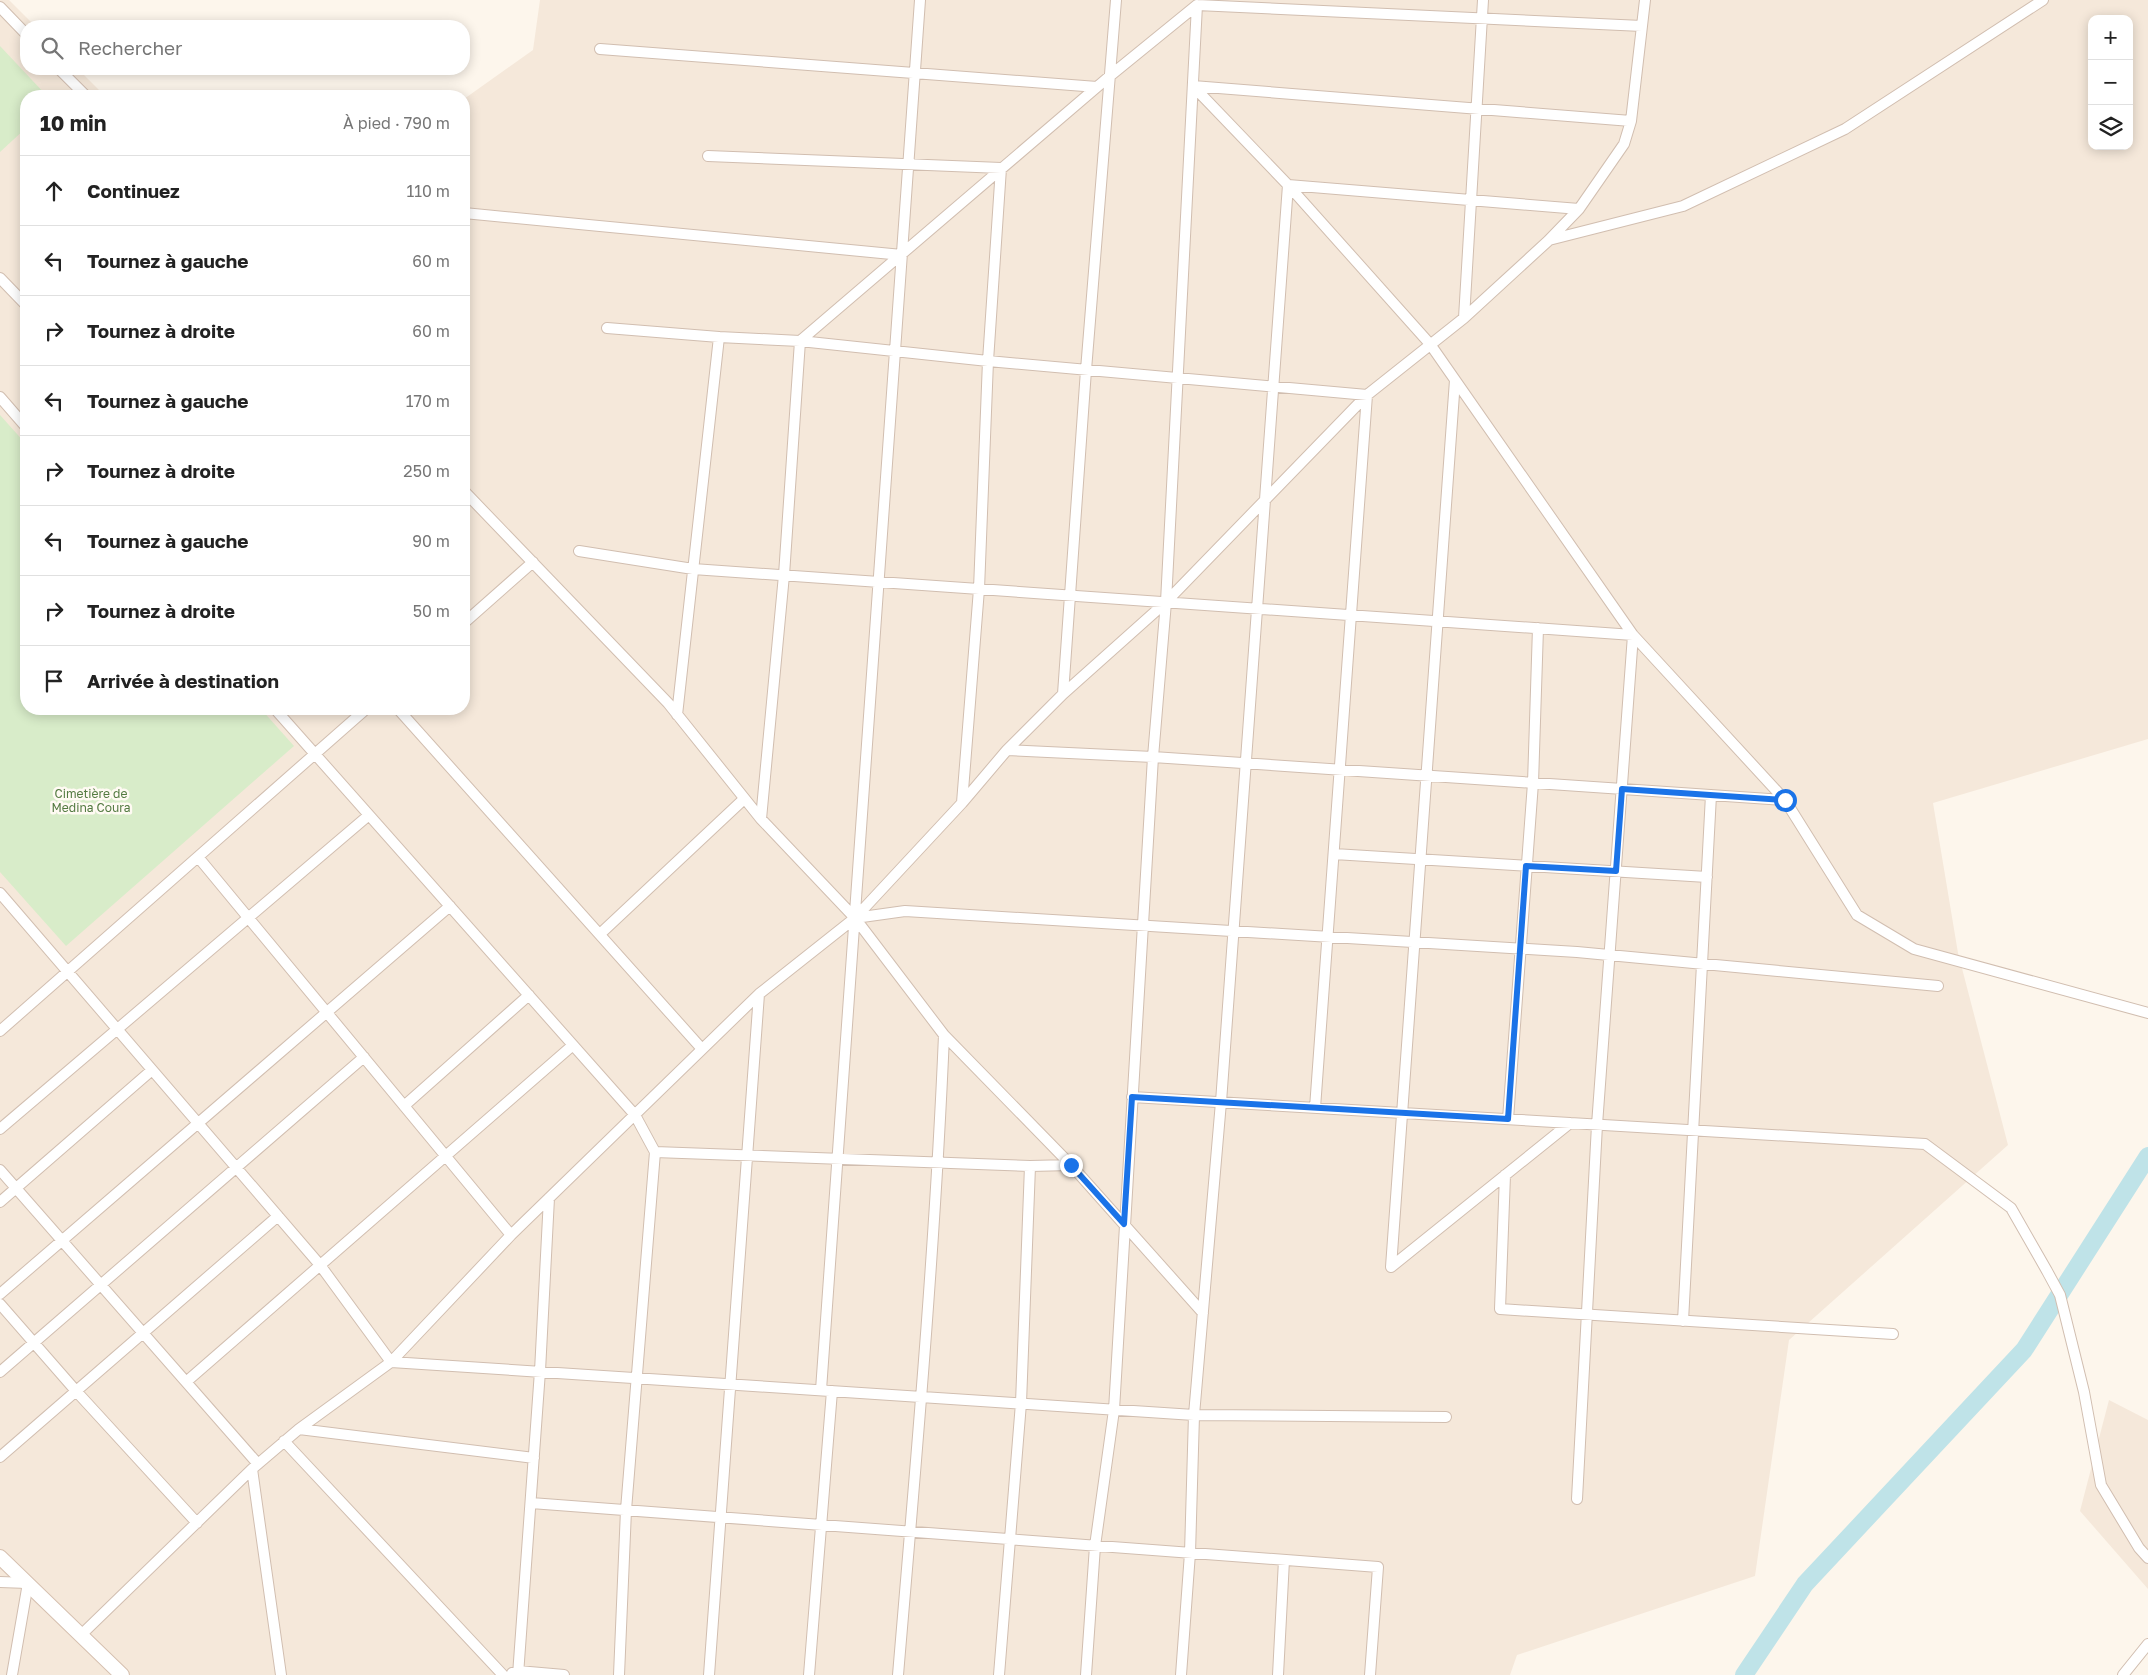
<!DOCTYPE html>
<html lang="fr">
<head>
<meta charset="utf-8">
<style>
	body { margin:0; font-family:"Golos Text",sans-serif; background:#f2f2f2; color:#222 }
	.controls { position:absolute; right:15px; top:15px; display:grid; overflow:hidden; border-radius:10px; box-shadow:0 2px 12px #0003 }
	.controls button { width:45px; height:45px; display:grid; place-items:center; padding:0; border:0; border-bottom:1px solid #e0e0e0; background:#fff; color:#222; font:25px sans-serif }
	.stop { position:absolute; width:15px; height:15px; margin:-11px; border:4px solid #1a73e8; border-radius:50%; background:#fff }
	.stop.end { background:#1a73e8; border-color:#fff; box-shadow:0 1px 5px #0008 }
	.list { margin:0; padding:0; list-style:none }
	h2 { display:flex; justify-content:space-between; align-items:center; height:65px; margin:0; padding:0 20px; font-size:21px }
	h2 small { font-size:16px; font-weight:400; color:#767676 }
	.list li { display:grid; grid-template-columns:32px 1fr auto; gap:15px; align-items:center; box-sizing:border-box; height:70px; padding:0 20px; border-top:1px solid #e0e0e0 }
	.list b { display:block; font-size:19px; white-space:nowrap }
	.list em { font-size:16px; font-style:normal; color:#767676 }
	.icon { flex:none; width:28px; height:28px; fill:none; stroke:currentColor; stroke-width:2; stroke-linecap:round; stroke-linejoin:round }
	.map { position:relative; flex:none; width:2148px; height:1675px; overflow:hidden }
	.search { position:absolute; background:#fff; box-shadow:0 2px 12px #0003; left:20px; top:20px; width:450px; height:55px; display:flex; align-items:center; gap:12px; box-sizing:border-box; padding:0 18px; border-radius:20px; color:#767676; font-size:19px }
	.panel { position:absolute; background:#fff; box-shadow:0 2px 12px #0003; left:20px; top:90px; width:450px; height:625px; border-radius:20px }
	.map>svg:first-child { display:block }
	.residential { fill:#f5e8da; fill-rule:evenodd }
	.green { fill:#d8ecc9 }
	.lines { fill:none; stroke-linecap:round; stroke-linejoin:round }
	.river { stroke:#bfe3e8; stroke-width:18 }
	.street-casing { stroke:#d1beb0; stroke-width:12 }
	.secondary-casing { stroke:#d6c0b0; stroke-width:16 }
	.street { stroke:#fff; stroke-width:10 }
	.secondary { stroke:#fff; stroke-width:14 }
	.route { stroke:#1a73e8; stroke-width:6 }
	.labels { text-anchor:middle; stroke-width:5; stroke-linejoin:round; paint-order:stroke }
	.park-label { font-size:12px; fill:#537a41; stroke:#fffaf3 }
</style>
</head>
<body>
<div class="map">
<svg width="2148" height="1675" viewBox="0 0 2148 1675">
	<rect width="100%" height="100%" fill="#fdf6ec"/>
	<path class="residential" d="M0,0H9L35,26H26V69H78L105,96H26V709H464V99L533,50L540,0H2148V739L1933,803L1958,953L2008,1145L1789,1340L1755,1576L1517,1655L1510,1675H0ZM2092,19H2129V146H2092Z
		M2109,1400L2148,1420V1589L2080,1511Z"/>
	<path class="green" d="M0,46L47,96H26V128L0,152Z
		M0,415L26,444V709H261L294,746L66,946L0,872Z"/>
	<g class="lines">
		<path class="river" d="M1744,1675L1805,1584L2024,1350L2148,1156"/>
		<defs>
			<path id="street" d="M0,7L26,34
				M600,49L1097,87
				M59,69L86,96
				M1193,86L1288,185L1430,344L1633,635L1785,800L1857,915L1914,949L2148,1013
				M1193,86L1631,121
				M708,156L1001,168L988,361L979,589L962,803
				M464,213L902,255
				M1549,240L1683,206L1845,129L2043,0
				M0,278L26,305
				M1464,318L1483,0
				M607,328L719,337L800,341L988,361L1367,395L1315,1108
				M0,397L26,427
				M464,491L668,703L761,819L855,918L905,911L1577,952L1938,986
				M579,551L693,569L1633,635L1597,1125L1577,1499
				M464,623L533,562
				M1063,694L1086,370L1116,0
				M275,709L635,1115L655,1152L626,1510L619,1675
				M398,709L702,1049
				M677,715L719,337
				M1007,750L1153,757L1785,800
				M761,819L784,575L800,341L1111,75L1197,5L1642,26
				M1334,854L1707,877
				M198,857L511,1235
				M0,893L320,1265L391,1362L1194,1415L1446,1417
				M855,918L944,1035L1071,1165L1203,1313
				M600,934L744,799
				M0,1031L366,709
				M1132,1097L1925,1144L2011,1208L2047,1271L2060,1295L2084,1392L2101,1485L2139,1548L2148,1558
				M404,1106L529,995
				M1508,1119L1533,783L1538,628
				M0,1129L369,815
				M655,1152L1030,1166L1071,1165
				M0,1170L258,1464
				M1505,1175L1500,1309L1893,1334
				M0,1202L152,1070
				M1391,1267L1455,380
				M1391,1267L1570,1123
				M0,1294L450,906
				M0,1304L76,1391L197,1523
				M1683,1321L1711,795
				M0,1372L364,1057
				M186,1382L573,1045
				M821,1390L920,0
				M299,1429L534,1458
				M284,1441L503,1675
				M0,1457L278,1216
				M252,1469L281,1675
				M531,1503L1378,1567L1370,1675
				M0,1582L28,1583L12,1675
				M81,1635L252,1469L299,1429L391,1362L511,1235L759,994L855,918L962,803L1007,750L1063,694L1166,602L1367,395L1464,318L1548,241L1579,209L1624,144L1631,121L1645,0
				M512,1673L518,1671L564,1675
				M518,1675L540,1371L549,1198
				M709,1675L759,994
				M809,1675L832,1391
				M898,1675C916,1462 935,1249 944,1035
				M999,1675L1021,1403L1030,1166
				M1086,1675L1095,1546L1114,1410L1153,757L1166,602L1197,5
				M1181,1675L1190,1553L1194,1415L1221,1102L1288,185L1579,209
				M1278,1675L1284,1560
				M2123,1675L2148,1644"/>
			<path id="secondary" d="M0,1557L122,1675"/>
		</defs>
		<use href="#street" class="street-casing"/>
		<use href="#secondary" class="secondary-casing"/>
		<use href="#street" class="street"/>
		<use href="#secondary" class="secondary"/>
	</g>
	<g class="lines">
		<path class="route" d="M1071,1165L1124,1224L1132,1097L1508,1119L1526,866L1616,871L1622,789L1785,800"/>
	</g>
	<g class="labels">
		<g class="park-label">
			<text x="91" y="798">Cimetière de<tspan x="91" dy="14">Medina Coura</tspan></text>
		</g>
	</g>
</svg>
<div class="controls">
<button>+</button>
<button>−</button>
<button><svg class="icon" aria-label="layers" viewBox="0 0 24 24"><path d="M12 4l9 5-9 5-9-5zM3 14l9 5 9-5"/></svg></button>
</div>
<div class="stop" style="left:1785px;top:800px"></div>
<div class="stop end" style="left:1071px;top:1165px"></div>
<div class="search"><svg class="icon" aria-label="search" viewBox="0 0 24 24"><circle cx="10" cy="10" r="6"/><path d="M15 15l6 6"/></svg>Rechercher</div>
<section class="panel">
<h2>10 min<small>À pied · 790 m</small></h2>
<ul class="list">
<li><svg class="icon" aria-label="ahead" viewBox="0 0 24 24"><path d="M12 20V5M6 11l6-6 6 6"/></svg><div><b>Continuez</b></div><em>110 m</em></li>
<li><svg class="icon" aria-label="left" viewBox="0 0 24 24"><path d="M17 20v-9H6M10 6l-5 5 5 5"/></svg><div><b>Tournez à gauche</b></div><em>60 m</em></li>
<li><svg class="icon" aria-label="right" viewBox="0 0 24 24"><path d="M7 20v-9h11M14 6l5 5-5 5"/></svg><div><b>Tournez à droite</b></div><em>60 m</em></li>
<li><svg class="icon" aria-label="left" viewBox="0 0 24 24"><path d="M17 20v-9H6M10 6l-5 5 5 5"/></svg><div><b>Tournez à gauche</b></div><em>170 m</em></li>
<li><svg class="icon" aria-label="right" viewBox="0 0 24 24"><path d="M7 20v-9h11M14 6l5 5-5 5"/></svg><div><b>Tournez à droite</b></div><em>250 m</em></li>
<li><svg class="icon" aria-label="left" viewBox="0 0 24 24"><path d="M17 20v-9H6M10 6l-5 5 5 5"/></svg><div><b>Tournez à gauche</b></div><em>90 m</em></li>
<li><svg class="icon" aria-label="right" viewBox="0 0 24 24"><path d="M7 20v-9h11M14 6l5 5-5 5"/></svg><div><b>Tournez à droite</b></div><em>50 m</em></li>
<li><svg class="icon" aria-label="arrive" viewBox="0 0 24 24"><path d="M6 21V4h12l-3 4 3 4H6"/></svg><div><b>Arrivée à destination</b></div></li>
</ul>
</section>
</div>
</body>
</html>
